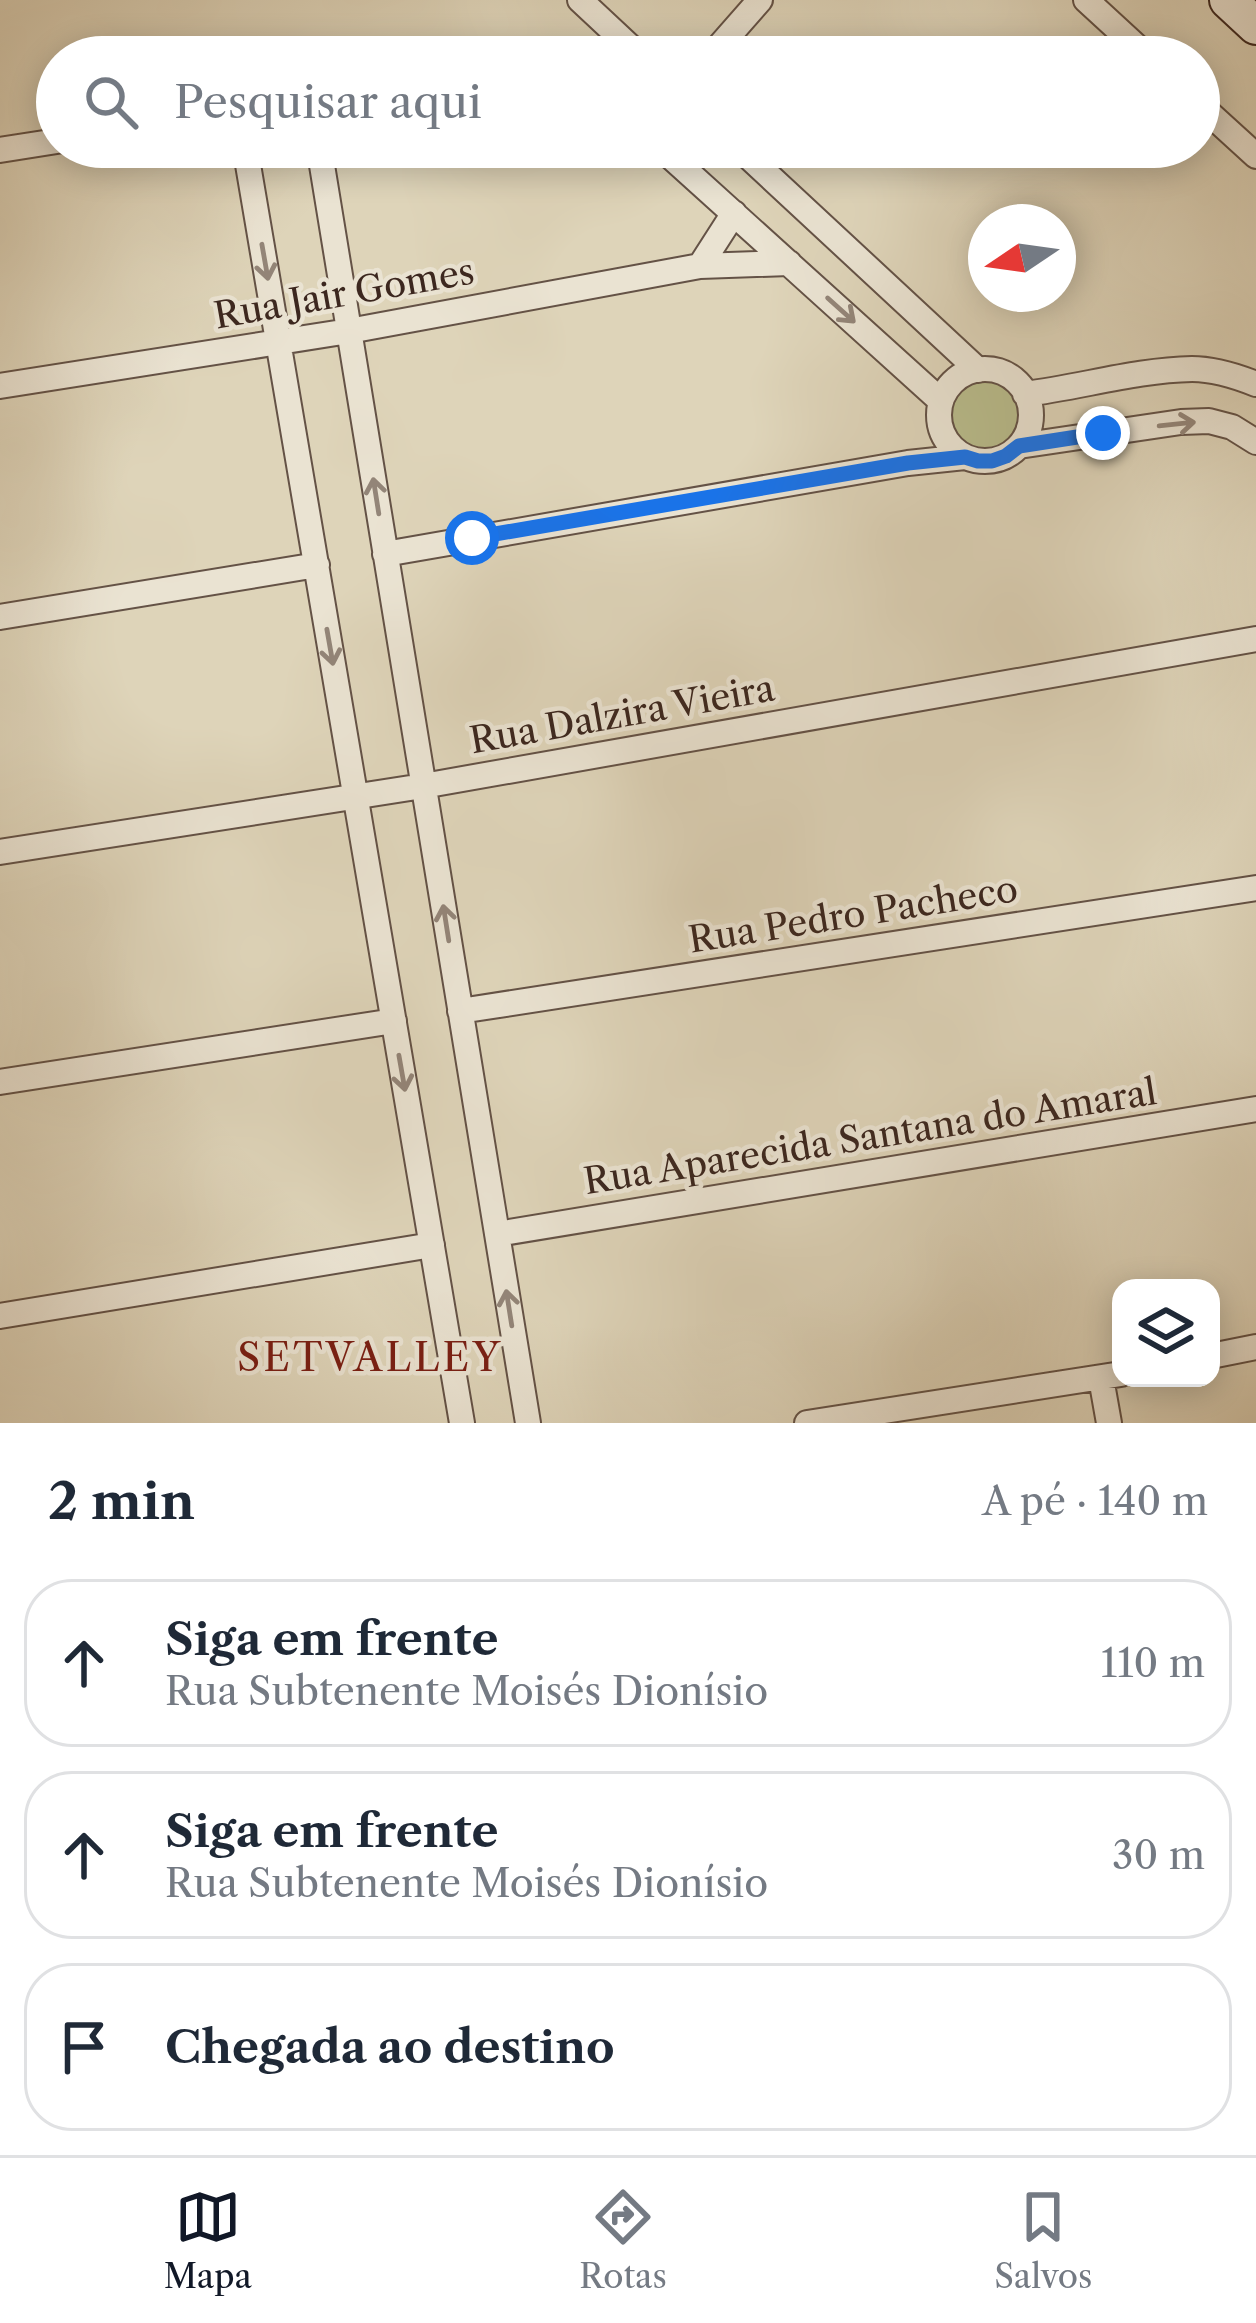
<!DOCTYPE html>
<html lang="pt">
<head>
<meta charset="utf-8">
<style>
	body { margin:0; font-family:"Libre Caslon Text",serif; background:#f2f2f3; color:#1f2937 }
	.controls { position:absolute; right:36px; bottom:36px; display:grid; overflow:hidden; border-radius:24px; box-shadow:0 6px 30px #0003 }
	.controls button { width:108px; height:108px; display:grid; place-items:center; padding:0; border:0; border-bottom:3px solid #e0e1e3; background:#fff; color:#1f2937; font:60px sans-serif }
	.compass { position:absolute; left:968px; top:204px; width:108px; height:108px; border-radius:50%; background:#fff; box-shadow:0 6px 30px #0003; rotate:257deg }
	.stop { position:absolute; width:36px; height:36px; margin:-27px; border:9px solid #1a73e8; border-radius:50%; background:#fff }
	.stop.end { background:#1a73e8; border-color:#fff; box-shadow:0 3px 12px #0008 }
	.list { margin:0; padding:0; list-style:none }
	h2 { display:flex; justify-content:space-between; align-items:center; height:156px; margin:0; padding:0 48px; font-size:51px }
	h2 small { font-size:39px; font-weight:400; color:#747a83 }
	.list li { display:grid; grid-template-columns:78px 1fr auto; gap:36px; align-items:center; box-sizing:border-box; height:168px; margin:0 24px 24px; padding:0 24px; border:3px solid #e0e1e3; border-radius:48px }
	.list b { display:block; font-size:45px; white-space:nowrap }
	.list p { margin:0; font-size:39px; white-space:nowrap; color:#747a83 }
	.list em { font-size:39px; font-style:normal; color:#747a83 }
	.icon { flex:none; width:66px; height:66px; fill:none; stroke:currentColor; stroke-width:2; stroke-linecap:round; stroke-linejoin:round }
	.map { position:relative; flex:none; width:1256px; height:1423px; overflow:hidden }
	.search { position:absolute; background:#fff; box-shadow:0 6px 30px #0003; left:36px; right:36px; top:36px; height:132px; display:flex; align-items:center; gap:30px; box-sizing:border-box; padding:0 42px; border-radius:66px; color:#747a83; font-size:45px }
	.sheet { height:732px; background:#fff }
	nav { display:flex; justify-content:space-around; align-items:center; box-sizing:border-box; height:168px; border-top:3px solid #e0e1e3; background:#fff; font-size:33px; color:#747a83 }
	nav a { display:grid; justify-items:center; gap:6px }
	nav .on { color:#111827 }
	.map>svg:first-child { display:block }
	.green { fill:#b8bb8b; stroke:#7a7155; stroke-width:3 }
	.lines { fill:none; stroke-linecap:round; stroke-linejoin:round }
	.street-casing { stroke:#645246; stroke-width:28 }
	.secondary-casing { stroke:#3c271f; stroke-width:40 }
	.street { stroke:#eae3d2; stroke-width:24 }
	.secondary { stroke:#eae3d2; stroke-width:36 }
	.oneway { stroke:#938578 }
	.route { stroke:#1a73e8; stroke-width:15 }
	.labels { text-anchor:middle; stroke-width:9; stroke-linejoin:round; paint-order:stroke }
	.street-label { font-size:36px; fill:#3c271f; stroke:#eae3d2 }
	.neighbourhood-label { font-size:39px; letter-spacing:3px; fill:#7a1f14; stroke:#eae3d2 }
</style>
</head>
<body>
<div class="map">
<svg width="1256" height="1423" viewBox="0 0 1256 1423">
	<rect width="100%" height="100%" fill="#ded4b9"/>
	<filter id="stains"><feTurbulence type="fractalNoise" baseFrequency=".00167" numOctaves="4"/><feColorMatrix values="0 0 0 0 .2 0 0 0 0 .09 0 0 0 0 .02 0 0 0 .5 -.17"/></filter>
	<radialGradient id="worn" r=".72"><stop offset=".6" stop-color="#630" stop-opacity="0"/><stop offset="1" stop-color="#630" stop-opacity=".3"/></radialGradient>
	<path class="green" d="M949 415a35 35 0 1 1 70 0a35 35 0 1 1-70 0Z"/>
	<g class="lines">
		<defs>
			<path id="street" d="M580,0L641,57
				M1086,0L1148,57
				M710,57L760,0
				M1199,104L1256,156
				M245,147L462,1423
				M319,147L528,1423
				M660,147L941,401
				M738,147L978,370
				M0,150L57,141
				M700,266L734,213
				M939 415a46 46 0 1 1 92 0a46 46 0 1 1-92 0Z
				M0,386L349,331L700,266L789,263
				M1025,394C1081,387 1137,370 1192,369C1214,369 1236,376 1256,384
				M1019,446L1181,422L1209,421L1232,427L1256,442
				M385,554L908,463L965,457
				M0,617L317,565
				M0,852L423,786L1256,639
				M460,1011L1256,888
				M0,1082L394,1021
				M497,1234L1256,1109
				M0,1316L432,1245
				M1211,1356L1256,1347
				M1101,1378L1109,1423
				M807,1423L1121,1374"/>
			<path id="secondary" d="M1228,0L1256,26"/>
		</defs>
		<use href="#street" class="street-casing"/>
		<use href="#secondary" class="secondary-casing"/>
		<use href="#street" class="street"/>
		<use href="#secondary" class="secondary"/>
	</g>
	<defs><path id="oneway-shaft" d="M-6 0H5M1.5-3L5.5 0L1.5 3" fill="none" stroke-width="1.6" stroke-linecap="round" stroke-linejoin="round" transform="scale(3)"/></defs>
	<g class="oneway">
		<use href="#oneway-shaft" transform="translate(265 262) rotate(80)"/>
		<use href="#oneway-shaft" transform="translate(841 310) rotate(42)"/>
		<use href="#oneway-shaft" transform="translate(1177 424) rotate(-6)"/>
		<use href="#oneway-shaft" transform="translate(376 496) rotate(-99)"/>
		<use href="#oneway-shaft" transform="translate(330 647) rotate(80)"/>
		<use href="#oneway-shaft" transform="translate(446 923) rotate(-99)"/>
		<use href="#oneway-shaft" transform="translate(402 1073) rotate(80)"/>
		<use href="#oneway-shaft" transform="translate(509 1308) rotate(-99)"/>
	</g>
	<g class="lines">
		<path class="route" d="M472,538L908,463L965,457L978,461H992L1006,456L1019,446L1103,433"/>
	</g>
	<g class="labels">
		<g class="street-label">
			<text transform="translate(344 293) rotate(-10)" y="13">Rua Jair Gomes</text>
			<text transform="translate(622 714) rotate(-10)" y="13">Rua Dalzira Vieira</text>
			<text transform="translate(853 914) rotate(-9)" y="13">Rua Pedro Pacheco</text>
			<text transform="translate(870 1136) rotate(-9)" y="13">Rua Aparecida Santana do Amaral</text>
		</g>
		<g class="neighbourhood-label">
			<text x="370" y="1371">SETVALLEY</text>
		</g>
	</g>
	<rect width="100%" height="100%" filter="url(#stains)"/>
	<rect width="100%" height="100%" fill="url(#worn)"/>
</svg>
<div class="controls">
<button><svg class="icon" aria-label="layers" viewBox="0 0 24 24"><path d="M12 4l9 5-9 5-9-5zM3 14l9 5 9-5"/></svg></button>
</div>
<svg class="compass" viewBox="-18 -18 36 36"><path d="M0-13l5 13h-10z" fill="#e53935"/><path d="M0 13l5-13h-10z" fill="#747a83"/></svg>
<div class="stop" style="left:472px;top:538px"></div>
<div class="stop end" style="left:1103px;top:433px"></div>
<div class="search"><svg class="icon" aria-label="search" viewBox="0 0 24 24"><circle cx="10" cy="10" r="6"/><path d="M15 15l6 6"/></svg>Pesquisar aqui</div>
</div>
<section class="sheet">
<h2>2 min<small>A pé · 140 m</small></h2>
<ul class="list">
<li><svg class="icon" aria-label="ahead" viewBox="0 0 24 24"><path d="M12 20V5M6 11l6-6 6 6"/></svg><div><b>Siga em frente</b><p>Rua Subtenente Moisés Dionísio</p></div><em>110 m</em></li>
<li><svg class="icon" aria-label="ahead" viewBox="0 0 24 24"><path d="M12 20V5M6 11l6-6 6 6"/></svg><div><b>Siga em frente</b><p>Rua Subtenente Moisés Dionísio</p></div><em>30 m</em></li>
<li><svg class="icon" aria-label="arrive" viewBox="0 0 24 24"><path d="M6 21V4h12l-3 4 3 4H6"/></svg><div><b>Chegada ao destino</b></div></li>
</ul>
</section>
<nav>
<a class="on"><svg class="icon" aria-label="map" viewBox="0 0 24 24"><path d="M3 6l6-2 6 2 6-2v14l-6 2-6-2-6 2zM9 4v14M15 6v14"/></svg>Mapa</a>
<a><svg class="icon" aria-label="directions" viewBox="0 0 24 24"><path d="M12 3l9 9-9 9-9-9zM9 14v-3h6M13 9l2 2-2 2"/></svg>Rotas</a>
<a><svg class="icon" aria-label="saved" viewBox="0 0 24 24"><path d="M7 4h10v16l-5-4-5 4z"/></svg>Salvos</a>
</nav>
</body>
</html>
